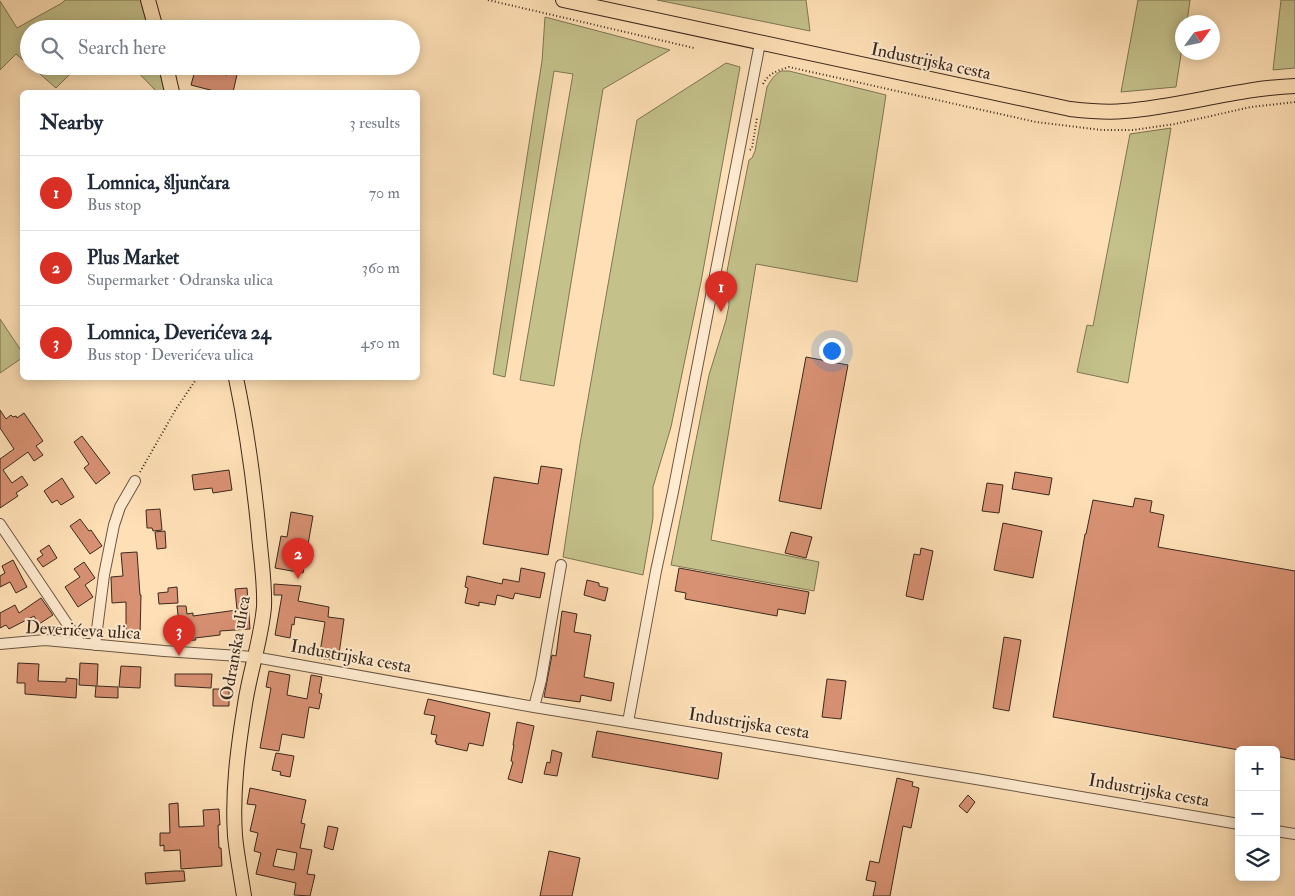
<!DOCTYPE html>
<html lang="en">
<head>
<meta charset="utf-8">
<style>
	body { margin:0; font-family:"IM FELL Double Pica",serif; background:#f6f6f7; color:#1f2937 }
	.controls { position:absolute; right:15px; bottom:15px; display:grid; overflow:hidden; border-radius:8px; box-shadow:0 2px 12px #0003 }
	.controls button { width:45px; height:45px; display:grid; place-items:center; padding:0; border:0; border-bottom:1px solid #e0e1e3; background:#fff; color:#1f2937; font:25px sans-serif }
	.compass { position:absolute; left:1175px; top:15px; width:45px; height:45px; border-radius:50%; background:#fff; box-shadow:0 2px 12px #0003; rotate:57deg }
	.you { position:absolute; left:831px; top:350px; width:18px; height:18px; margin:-12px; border:4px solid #fff; border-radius:50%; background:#1a73e8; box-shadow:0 0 0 8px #1a73e833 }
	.badge { display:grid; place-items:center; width:32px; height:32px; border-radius:50%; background:#d93025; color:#fff; font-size:16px; font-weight:700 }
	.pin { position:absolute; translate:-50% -41px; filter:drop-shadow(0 1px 2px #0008) }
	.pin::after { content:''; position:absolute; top:26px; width:18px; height:15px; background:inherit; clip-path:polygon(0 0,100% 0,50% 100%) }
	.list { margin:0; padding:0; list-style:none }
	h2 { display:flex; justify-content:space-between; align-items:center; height:65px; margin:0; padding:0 20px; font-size:21px }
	h2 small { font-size:16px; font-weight:400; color:#747a83 }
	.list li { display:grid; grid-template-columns:32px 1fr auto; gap:15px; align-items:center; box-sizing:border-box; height:75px; padding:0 20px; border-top:1px solid #e0e1e3 }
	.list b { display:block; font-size:19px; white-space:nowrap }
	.list p { margin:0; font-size:16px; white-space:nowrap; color:#747a83 }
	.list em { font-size:16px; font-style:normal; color:#747a83 }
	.icon { flex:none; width:28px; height:28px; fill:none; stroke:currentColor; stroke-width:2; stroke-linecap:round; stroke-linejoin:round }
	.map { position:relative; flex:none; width:1295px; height:896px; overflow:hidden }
	.search { position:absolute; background:#fff; box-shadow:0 2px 12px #0003; left:20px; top:20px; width:400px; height:55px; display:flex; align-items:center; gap:12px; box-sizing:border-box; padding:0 18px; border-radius:28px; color:#747a83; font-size:19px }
	.panel { position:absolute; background:#fff; box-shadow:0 2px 12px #0003; left:20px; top:90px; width:400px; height:290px; border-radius:8px }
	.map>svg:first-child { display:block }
	.green { fill:#c4c18b; stroke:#7f7554 }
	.building { fill:#d89173; stroke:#3a291e; fill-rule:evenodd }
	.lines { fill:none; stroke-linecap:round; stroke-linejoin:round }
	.minor-casing { stroke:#6b5744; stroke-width:12 }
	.major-casing { stroke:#3a291e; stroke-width:16 }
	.path { stroke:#3a291e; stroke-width:2; stroke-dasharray:1 2.5; stroke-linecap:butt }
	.minor { stroke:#ffebd0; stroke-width:10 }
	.major { stroke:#ffe0b6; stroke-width:14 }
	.labels { text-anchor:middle; stroke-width:4; stroke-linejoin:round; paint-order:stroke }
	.street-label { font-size:18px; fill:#3a291e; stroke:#ffebd0 }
</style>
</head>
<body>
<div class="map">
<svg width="1295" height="896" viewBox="0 0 1295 896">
	<rect width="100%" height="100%" fill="#ffe0b6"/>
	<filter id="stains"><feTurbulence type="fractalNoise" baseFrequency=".004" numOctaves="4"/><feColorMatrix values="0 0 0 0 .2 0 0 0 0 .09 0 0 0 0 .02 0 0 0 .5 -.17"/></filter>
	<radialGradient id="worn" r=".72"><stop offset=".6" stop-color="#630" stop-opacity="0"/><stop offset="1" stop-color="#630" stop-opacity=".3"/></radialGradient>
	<path class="green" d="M65,0H141L149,29H29V65L16,54L0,70V1L17,28L62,3Z
		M657,0H806L810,31Z
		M1138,0H1190L1187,22H1182V48L1176,87L1121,92Z
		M1281,0H1295V68L1273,70Z
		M545,17L670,50L603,89L554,386L520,380L573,74L554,71L505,377L493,374L542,61Z
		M726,63L740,67L701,282L671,427L653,487V518L643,575L563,557L580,444L637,120Z
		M31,66H78L56,88Z
		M132,66H158L165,92H157Z
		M781,71H789L886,95L857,282L756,264L711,540L819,562L814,591L671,565L709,375L726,320L729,305L727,271L749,160L752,158L755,151L767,87C771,80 774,75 781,71Z
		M1171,128L1128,383L1077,372L1087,325L1093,326L1130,134Z
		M0,319L22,352V358L0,373Z"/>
	<path class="building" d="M229,66H239L233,92H213L214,91L191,85L196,67L227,75Z
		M806,357L848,365L821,509L779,501Z
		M0,410L6,419L11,415L13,417L16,416L17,418L24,413L43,441L36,446L43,455L34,461L28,452L3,470L12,483L22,476L28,485L16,493L18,496L0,508V459L14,449L0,428Z
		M82,436L110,473L96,484L84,468L89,464L74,442Z
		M541,466L562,469L548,555L483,544L494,477L538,484Z
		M229,470L232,490L213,493L212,488L194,490L192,475Z
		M1015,472L1052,478L1049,495L1012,489Z
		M62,478L74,497L61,505L57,500L52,503L44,491Z
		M987,483L1003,485L999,513L982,511Z
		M1135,498L1152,501L1150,512L1164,515L1158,547L1295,571V760L1276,756V750H1239L1053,717L1085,534H1086L1093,500L1133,507Z
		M160,509L162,530L153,531L152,528H147L146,510Z
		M291,512L313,516L303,573L275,568L281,536L287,537Z
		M80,519L89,531L91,530L102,546L90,554L70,526Z
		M1003,523L1042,531L1033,578L994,570Z
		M165,531L166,548L157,549L155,532Z
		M791,532L812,537L806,558L785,553Z
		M49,545L57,558L43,567L37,559L43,555L40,551Z
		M921,548L933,551L923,600L906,596L914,554L920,555Z
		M137,552L140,595H141L140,636H126V602L112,603L111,577L123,576L121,553Z
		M13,560L27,587L16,593L10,582L0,587V576L5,573L2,566Z
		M84,562L95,578L85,585L93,597L78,607L65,587L80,577L74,569Z
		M521,568L545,573L540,598L515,593L513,599L497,595L495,605L479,602V606L465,603L468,588L465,587L467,576L502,584L503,579L519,582Z
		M679,568L809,592L805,614L778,609L777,616L685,599L686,593L675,591Z
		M587,580L599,583V586L608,588L605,601L584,595Z
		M274,584L301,586L298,601L329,607L328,617L344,619L338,661L319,658L325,622L295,617L294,625L292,624L290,638L275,635L282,595H274Z
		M177,587L178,603L159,604L158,593L168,592V588Z
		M247,588L250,629L220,631V635L195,638L196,640L181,641L177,606H186L187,614L193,613V616L237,610L235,589Z
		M41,598L53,615L39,624L34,616L9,629L6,625L0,628V613L15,605L19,613Z
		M562,611L577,614L574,632L591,635L584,677L614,683L611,701L581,695L580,702L544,697L552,655L556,656Z
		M1004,637L1021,640L1009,711L993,708Z
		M18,663L39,664L38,681L66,682V678L77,679L76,698L25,694V683H17Z
		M80,663L98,664L97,686L118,687V698L95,697L96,686L79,685Z
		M121,666L141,667L140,688L119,687Z
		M269,671L290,675L287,695L307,699L311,675L322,677L319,693L322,694L319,709L309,707L304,738L282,734L279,751L260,748L271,688L266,687Z
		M175,674H212L211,688L175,686Z
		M827,679L846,681L841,719L822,717Z
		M213,689H229V706H213Z
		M428,699L490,713L483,746L469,743L467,751L436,744L437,742H435L437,735L431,734L435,716L424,714Z
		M517,722L534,726L522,783L508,779L513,762L511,761L514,745H513Z
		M597,731L722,753L718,779L592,757Z
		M552,750L562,753L557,776L544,774L547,762L550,763Z
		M276,753L294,756L290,777L280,775L281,772L272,770Z
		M897,778L913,782L912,786L919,788L911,828L903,826L890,896H873L876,882L866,880L870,861L879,863Z
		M250,788L306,800L301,823L305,824L300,848L312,850L307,874L315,875L310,896L294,895L296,883L256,874L261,853L254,851L258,833L250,831L256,805L247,804ZM277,849L297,853L294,870L273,866Z
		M968,795L975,802L967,813L959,806Z
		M178,803L179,827L204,826L203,810L219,809L220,825H218L219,848H221L222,866L181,869L180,850L164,851V845L160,846V833H170L169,804Z
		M328,826L338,828L333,850L324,847Z
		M549,851L580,858L572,896H540Z
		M174,871H184L185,881L146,884L145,873Z"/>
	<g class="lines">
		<defs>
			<path id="minor" d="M0,524L80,643
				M0,644L45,640L164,651L254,657L534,707L976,779L1239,824
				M95,645L104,575L114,525L120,507L135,481
				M534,707L541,680L561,565
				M628,722L656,571L673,492L760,43
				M1276,831L1295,834"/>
			<path id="major" d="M148,0L156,29
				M563,0L1070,109C1088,111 1106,113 1124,111C1181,107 1237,88 1295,86
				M166,66L172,92
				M236,378C247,430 254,482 259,535C261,559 265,583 264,607C261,640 250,671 245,704C238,747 232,792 235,836C237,856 241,876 244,896"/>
		</defs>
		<use href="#minor" class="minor-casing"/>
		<use href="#major" class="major-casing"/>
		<path class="path" d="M488,0L694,48
			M763,84C769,73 777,71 789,67L1036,122L1102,130H1133L1175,124L1251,107L1295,102
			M750,150L752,148L757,118
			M140,472L176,409L197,378"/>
		<use href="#minor" class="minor"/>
		<use href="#major" class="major"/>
	</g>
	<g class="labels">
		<g class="street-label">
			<text transform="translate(931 61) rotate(12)" y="6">Industrijska cesta</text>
			<text transform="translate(83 630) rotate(3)" y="6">Deverićeva ulica</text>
			<text transform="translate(235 648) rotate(-80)" y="6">Odranska ulica</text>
			<text transform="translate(351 656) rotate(10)" y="6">Industrijska cesta</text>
			<text transform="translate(749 723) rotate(9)" y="6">Industrijska cesta</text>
			<text transform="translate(1149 790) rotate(10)" y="6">Industrijska cesta</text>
		</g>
	</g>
	<rect width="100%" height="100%" filter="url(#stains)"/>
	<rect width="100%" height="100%" fill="url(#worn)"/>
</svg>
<div class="controls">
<button>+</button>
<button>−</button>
<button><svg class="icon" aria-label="layers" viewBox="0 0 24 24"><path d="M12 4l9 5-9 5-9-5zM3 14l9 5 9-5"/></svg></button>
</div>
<svg class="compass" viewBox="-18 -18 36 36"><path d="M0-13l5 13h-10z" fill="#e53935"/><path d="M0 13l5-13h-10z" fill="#747a83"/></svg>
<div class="you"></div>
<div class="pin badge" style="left:721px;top:312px">1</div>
<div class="pin badge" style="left:298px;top:579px">2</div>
<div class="pin badge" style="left:179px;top:656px">3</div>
<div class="search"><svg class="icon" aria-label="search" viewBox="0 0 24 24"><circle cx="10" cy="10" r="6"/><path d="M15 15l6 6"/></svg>Search here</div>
<section class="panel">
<h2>Nearby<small>3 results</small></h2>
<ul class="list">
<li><span class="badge">1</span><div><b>Lomnica, šljunčara</b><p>Bus stop</p></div><em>70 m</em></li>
<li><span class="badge">2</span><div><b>Plus Market</b><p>Supermarket · Odranska ulica</p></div><em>360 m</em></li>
<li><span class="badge">3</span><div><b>Lomnica, Deverićeva 24</b><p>Bus stop · Deverićeva ulica</p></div><em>450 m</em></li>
</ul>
</section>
</div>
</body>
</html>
